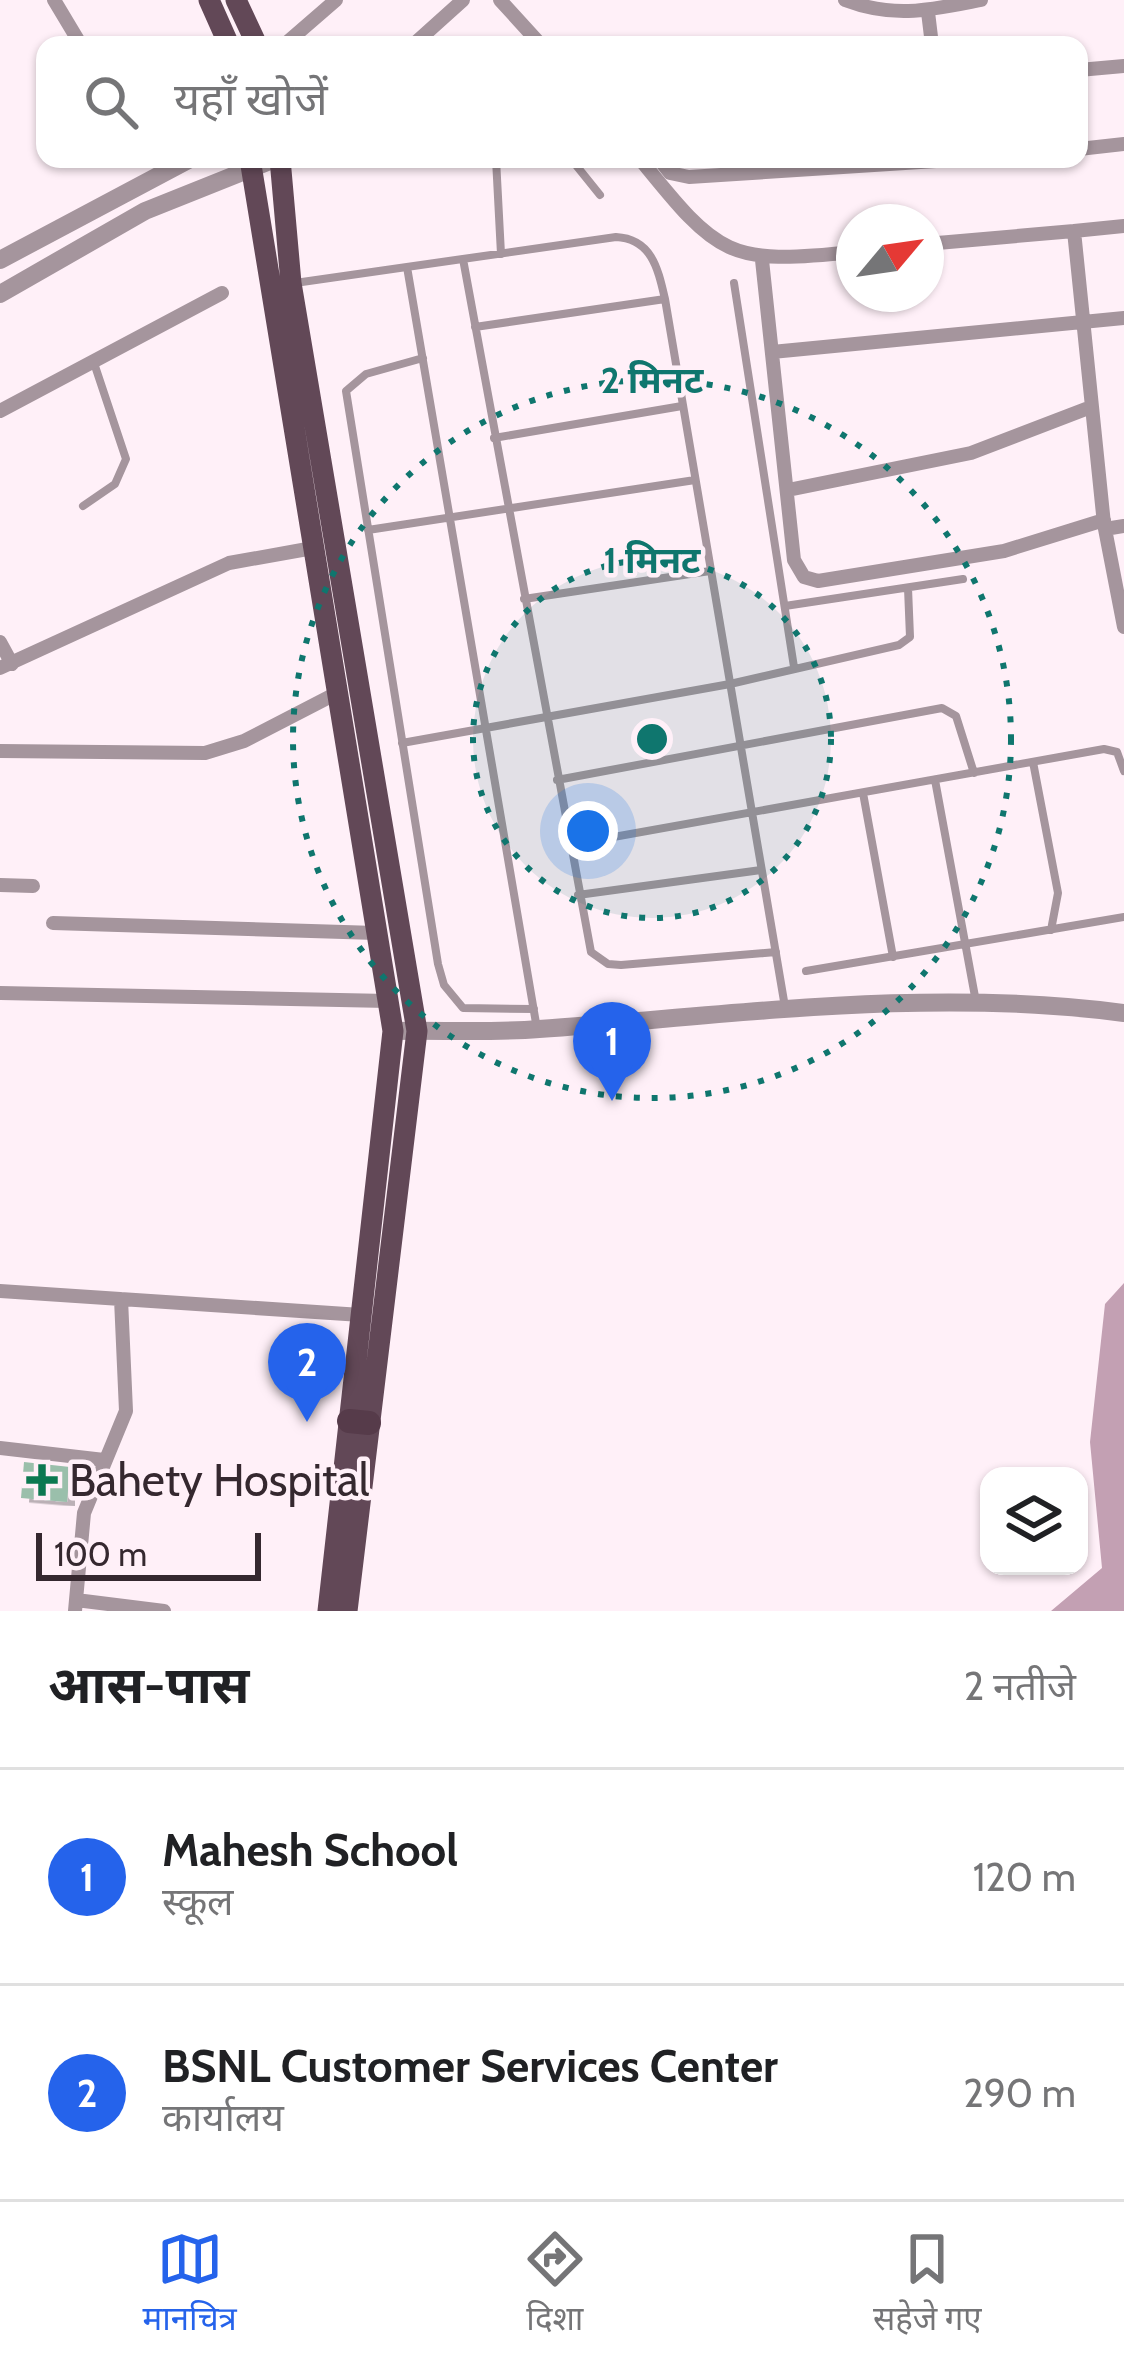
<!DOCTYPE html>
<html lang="hi">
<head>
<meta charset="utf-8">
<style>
	body { margin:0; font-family:Cabin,"Noto Sans Devanagari",sans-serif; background:#f6f6f6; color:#202124 }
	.controls { position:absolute; right:36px; bottom:36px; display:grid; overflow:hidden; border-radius:24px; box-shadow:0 3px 9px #0004 }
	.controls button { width:108px; height:108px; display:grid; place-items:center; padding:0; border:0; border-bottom:3px solid #e0e0e0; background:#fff; color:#202124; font:60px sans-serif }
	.compass { position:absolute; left:836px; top:204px; width:108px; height:108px; border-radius:50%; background:#fff; box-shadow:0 3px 9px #0004; rotate:61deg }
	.scale { position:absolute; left:36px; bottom:30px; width:225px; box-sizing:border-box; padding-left:12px; border:6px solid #35282f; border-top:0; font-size:33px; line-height:42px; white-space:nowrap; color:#35282f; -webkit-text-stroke:9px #fff0f8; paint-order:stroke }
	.you { position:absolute; left:588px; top:831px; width:42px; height:42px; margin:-30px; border:9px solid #fff; border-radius:50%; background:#1a73e8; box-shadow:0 0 0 18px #1a73e833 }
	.badge { display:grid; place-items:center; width:78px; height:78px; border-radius:50%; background:#2563eb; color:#fff; font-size:39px; font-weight:700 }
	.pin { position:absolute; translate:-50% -99px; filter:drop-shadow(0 3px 6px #0008) }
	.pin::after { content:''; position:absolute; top:63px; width:42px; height:36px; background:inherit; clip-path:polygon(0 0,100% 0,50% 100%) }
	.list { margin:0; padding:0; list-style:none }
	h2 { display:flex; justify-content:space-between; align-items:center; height:156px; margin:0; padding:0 48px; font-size:51px }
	h2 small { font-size:39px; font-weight:400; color:#757577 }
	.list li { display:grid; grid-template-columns:78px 1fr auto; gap:36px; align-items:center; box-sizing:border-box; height:216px; padding:0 48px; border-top:3px solid #e0e0e0 }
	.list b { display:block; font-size:45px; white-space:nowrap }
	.list p { margin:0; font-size:39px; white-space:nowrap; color:#757577 }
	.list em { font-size:39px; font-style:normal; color:#757577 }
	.icon { flex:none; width:66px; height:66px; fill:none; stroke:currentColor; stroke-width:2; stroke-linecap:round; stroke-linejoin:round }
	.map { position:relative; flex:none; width:1124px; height:1611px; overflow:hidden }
	.search { position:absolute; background:#fff; box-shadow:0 3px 9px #0004; left:36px; right:36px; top:36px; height:132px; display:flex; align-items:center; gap:30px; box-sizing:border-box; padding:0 42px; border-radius:24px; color:#757577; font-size:45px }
	.sheet { height:588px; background:#fff }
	nav { display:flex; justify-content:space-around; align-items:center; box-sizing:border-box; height:168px; border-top:3px solid #e0e0e0; background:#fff; font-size:33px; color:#757577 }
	nav a { display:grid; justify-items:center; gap:6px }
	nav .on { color:#2563eb }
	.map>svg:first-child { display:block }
	.water { fill:#c3a0b3 }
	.building { fill:#9abfab; filter:url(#shadow) }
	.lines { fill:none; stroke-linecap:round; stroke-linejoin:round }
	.service { stroke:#a5959d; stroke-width:8 }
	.minor { stroke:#a5959d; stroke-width:14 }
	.tertiary { stroke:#a5959d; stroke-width:18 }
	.primary { stroke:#624857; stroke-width:21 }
	.trunk { stroke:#563b4a; stroke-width:24 }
	.ring { fill:none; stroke:#0f766e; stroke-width:6; stroke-dasharray:6 12 }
	.poi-dot { fill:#0c7851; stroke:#fff0f8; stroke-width:4.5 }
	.labels { text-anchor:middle; stroke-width:9; stroke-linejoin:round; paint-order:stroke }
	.poi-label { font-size:45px; fill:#35282f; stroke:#fff0f8; text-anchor:start }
	.centre { fill:#0f766e; stroke:#fff0f8; stroke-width:6 }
	.ring-label { font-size:36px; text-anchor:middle; font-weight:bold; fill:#0f766e; stroke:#fff0f8; stroke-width:9; stroke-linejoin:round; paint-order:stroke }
</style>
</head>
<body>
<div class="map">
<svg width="1124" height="1611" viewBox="0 0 1124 1611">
	<defs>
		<filter id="shadow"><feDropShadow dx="8" dy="4.5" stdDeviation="0" flood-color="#0004"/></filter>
	</defs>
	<rect width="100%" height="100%" fill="#fff0f8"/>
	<path class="water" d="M1124,1283V1611H1051L1102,1568L1090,1442L1105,1304Z"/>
	<path class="building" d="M24,1462L70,1467L67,1502L21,1498Z"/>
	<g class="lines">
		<path class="service" d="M496,159L501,254
			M571,159L600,195
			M463,259L591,952L608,964L621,965L776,952
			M407,267L537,1029
			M295,283L616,237C652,239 658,269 665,299L785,1007
			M734,283L794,667
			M475,327L665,299
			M423,358L366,374L346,391L438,964L444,985L463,1008L534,1009
			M494,438L682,406
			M83,506L115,484L126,459L94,363
			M368,530L695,480
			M524,599L710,571
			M785,606L963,579
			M402,743L730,684L899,645L910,637L908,588
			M1033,762L1058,893L1051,930
			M557,780L942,708L956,716L974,773
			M935,780L976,1002
			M863,793L893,957
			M569,845L1104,749L1117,752L1124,771
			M578,895L761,870
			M806,971L1124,917"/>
		<path class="minor" d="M54,0L81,45
			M500,0L541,45
			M845,0C895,19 930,10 981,0
			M928,12L932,45
			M284,45L336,0
			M413,45L463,0
			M1079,70L1124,66
			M1079,149L1124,144
			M640,159C719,257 728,265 854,252
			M659,159L670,173L689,177L967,159
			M926,244L1074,231
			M762,260L794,560L804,577L818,581L1004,551L1104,520
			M772,352L1124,318
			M0,411L222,293
			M788,490L971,453L1091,407
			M1104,524L1074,231L1124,226
			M1124,526L1105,529L1124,627
			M0,642L12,664
			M0,668L229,563L313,548
			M0,751L205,753L244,741L337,693
			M0,885L33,886
			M53,923L376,933
			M0,993L388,1001
			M0,1291L361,1315
			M0,1448L104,1460
			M76,1600L164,1611
			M75,1611L84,1513L126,1411L121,1299"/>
		<path class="tertiary" d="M0,260L190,159
			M0,294L145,211L275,159
			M393,1031C441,1030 491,1033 539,1029C734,1015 929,987 1124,1013"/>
		<path class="primary" d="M209,0L229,45
			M236,0L257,45
			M250,159L393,1031L328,1611
			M280,159L291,283L417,1031L347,1611"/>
		<path class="trunk" d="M349,1421L369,1423"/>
	</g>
	<circle cx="652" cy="739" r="179" fill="#0f766e" fill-opacity=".12"/>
	<g class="ring">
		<circle cx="652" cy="739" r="179"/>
		<circle cx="652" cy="739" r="359"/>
	</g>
	<path class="poi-dot" d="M36 1462h12v12h12v12h-12v12h-12v-12h-12v-12h12z"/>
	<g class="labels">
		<g class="poi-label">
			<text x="69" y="1496">Bahety Hospital</text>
		</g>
	</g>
	<circle cx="652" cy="739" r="18" class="centre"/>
	<g class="ring-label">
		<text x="652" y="393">2 मिनट</text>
		<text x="652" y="573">1 मिनट</text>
	</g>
</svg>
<div class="controls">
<button><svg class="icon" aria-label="layers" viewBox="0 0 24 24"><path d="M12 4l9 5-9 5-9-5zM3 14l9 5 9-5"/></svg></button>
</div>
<svg class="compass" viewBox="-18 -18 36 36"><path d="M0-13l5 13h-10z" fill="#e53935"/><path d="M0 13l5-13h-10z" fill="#757577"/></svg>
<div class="scale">100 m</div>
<div class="you"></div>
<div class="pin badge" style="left:612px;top:1101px">1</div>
<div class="pin badge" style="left:307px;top:1422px">2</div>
<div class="search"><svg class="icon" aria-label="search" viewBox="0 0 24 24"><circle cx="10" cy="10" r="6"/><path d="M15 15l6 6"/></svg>यहाँ खोजें</div>
</div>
<section class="sheet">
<h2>आस-पास<small>2 नतीजे</small></h2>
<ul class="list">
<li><span class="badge">1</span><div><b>Mahesh School</b><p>स्कूल</p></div><em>120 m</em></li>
<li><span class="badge">2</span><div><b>BSNL Customer Services Center</b><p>कार्यालय</p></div><em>290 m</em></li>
</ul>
</section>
<nav>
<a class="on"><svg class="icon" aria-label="map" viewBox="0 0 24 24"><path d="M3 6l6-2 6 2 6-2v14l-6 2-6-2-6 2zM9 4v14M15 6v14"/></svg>मानचित्र</a>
<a><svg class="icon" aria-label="directions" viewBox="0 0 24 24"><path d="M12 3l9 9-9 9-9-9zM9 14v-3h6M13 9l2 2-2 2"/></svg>दिशा</a>
<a><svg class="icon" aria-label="saved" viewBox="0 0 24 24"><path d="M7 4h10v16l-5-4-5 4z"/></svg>सहेजे गए</a>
</nav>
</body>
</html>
